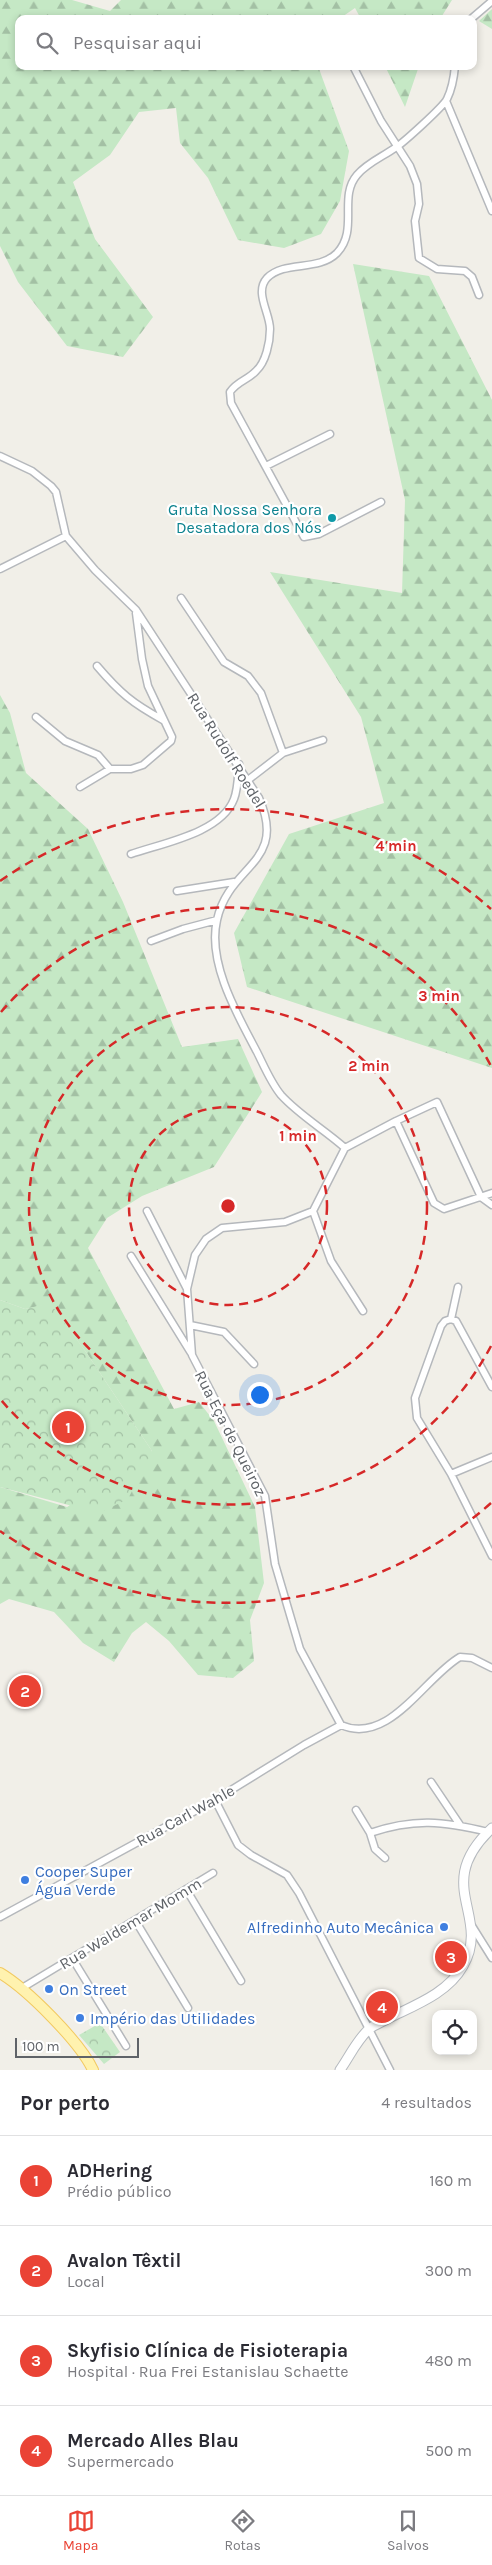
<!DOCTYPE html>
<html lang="pt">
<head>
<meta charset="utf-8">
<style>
	body { margin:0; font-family:Karla,sans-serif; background:#f7f7f7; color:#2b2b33 }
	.controls { position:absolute; right:15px; bottom:15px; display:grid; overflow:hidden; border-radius:10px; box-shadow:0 2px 8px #0003 }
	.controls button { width:45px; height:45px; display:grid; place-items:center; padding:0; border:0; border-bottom:1px solid #e1e1e2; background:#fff; color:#2b2b33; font:25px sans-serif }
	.scale { position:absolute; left:15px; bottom:12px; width:124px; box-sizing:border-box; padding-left:5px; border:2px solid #5f6368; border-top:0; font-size:14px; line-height:18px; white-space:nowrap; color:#5f6368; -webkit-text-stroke:4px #fff; paint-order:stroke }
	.you { position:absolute; left:259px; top:1394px; width:18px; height:18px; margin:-12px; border:4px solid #fff; border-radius:50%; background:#1a73e8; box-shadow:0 0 0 8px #1a73e833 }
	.badge { display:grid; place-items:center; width:32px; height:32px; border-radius:50%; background:#ea4335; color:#fff; font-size:16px; font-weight:700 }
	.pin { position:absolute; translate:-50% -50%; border:2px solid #fff; box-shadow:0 1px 5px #0006 }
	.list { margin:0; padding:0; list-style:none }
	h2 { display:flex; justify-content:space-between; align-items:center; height:65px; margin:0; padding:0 20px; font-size:21px }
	h2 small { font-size:16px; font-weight:400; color:#7c7c81 }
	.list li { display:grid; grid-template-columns:32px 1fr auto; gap:15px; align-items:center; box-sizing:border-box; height:90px; padding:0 20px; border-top:1px solid #e1e1e2 }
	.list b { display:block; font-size:19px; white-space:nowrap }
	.list p { margin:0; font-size:16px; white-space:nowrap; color:#7c7c81 }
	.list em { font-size:16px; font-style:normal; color:#7c7c81 }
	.icon { flex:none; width:28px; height:28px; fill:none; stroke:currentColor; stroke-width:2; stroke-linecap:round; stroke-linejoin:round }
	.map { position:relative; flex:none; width:492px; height:2070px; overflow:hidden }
	.search { position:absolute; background:#fff; box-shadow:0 2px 8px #0003; left:15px; right:15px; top:15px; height:55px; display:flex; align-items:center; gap:12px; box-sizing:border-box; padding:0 18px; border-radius:10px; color:#7c7c81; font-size:19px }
	.sheet { height:425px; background:#fff }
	nav { display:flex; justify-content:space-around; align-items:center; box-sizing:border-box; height:70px; border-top:1px solid #e1e1e2; background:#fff; font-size:14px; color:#7c7c81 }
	nav a { display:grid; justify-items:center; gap:2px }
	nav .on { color:#ea4335 }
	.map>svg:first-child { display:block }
	.forest { fill:url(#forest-firs) }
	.park { fill:url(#park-crowns) }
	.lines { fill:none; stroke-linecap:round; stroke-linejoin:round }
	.street-casing { stroke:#b5b8bc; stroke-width:9 }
	.secondary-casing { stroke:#b6babf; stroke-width:11 }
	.primary-casing { stroke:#f2c960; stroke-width:12 }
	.street { stroke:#fff; stroke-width:6 }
	.secondary { stroke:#fff; stroke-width:9 }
	.primary { stroke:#fff2af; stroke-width:10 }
	.ring { fill:none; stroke:#d62828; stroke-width:2.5; stroke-dasharray:9 6 }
	.culture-dot { fill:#0f9aa8; stroke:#fff; stroke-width:2 }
	.shop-dot { fill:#3f7fe0; stroke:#fff; stroke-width:2 }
	.labels { text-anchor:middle; stroke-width:4.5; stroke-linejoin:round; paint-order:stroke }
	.culture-label { font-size:16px; fill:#0d838f; stroke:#fff; text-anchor:end }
	.street-label { font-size:16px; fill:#5f6368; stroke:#fff }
	.shop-label { font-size:16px; fill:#366cbe; stroke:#fff; text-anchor:start }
	.centre { fill:#d62828; stroke:#fff; stroke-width:2.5 }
	.ring-label { font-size:15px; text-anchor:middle; font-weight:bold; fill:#d62828; stroke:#fff; stroke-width:4.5; stroke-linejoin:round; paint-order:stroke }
</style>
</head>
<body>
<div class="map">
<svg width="492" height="2070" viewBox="0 0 492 2070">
	<defs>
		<pattern id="forest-firs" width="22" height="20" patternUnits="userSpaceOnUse" patternTransform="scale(1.25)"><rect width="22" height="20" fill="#c5e8c5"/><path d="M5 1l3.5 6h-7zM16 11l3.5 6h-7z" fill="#a3c0a4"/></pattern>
		<pattern id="park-crowns" width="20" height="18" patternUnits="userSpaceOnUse" patternTransform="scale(1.25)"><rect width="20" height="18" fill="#c5e8c5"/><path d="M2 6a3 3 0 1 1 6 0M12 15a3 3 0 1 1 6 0" fill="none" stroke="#a3c0a4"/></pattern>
	</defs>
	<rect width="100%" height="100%" fill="#f1efe8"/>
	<path class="forest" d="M0,0H72L110,11L121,0H452L440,19H361L355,8L339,19H19V66H318L349,151L340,201L321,234L284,248L238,240L208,178L180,143L176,108L139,112L110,155L73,182L95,239L153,317L123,357L67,346L18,282L0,246Z
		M492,9V29L479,21Z
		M385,66H419L405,107Z
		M353,264L429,276L492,400V1068L247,987L234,933L289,834L384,803L361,717L270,572L402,593L405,500Z
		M0,695L10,713L26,773L88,829L123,902L182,1047L238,1039L262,1092L214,1167L142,1196L107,1218L88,1248L174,1409L199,1402L214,1421L255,1507L264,1583L250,1620L254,1661L233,1678L198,1675L169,1641L146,1622L132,1633L114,1662L83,1643L54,1612L9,1599L0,1604V1487L67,1507L152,1451L86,1352L50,1304L25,1309L0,1300Z"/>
	<path class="park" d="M0,1300L25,1309L50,1303L86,1352L152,1451L128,1499L99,1513L0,1487Z
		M100,2023L120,2052L104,2064L79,2035Z"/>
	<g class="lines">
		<defs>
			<path id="street" d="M471,19L492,1
				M353,66L381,121L410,166L417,184L419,204L415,221L419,258L437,269L465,271L472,277L479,295
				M446,101L492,211
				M0,456L32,471L51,486L56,492L66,536L95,570L136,610L259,798C288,864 229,864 217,920C207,963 238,1016 257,1052C264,1066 271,1083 281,1095C299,1115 325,1130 345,1148
				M266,466L330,434
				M381,502L319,534L304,537L231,403L230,392C237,381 248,380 256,371C266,362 270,342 270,329C270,313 254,292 267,278C285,260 318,272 337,253C359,230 338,197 357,175C367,163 382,157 395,148C403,143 443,107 447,99C452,89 454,77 455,66
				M0,569L66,536
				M181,598L224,662L248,676L261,693L283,753
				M97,666C120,693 132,703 163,720
				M36,717L65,741L98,755L110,769
				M248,780L283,753L323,740
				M80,787L110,769H131L143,765L171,741L172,737L148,686L142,659L136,613
				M131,854C163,843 221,833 234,799C238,789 238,775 239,764
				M177,891L234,882
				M151,941L183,929L217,920
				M396,1121L434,1203L444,1209L492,1193
				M492,1205L481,1197L437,1102L396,1121L345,1148L313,1211L285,1222L222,1228L206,1239L195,1255L187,1289L192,1355L265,1496L275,1564L300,1649L341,1725C389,1746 425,1677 460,1657L472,1658L492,1668
				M147,1211L187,1289
				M313,1211L331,1261L363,1311
				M131,1256L191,1353
				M458,1287L451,1319L445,1321L441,1326L415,1398L417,1418L451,1474L492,1556
				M451,1319L456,1321L492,1387
				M190,1325L224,1332L254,1364
				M451,1474L492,1457
				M431,1782L460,1825
				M215,1800L238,1845L251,1855L287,1875L299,1893L390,2070
				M356,1810L370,1833C414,1818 443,1821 488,1832
				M370,1833L375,1849L385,1858
				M186,1889L241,1981
				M0,1917L215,1800L304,1745L341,1725
				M135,1920L188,2008
				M472,1926L492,1958
				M72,1958L126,2046
				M22,1988L213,1873"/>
			<path id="secondary" d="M340,2070C349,2057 357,2040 369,2029C374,2025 382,2022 389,2018C415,2005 448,1993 463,1966C492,1915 431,1885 492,1828"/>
			<path id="primary" d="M0,1973C27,1989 80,2042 93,2070"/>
		</defs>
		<use href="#street" class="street-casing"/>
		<use href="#secondary" class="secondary-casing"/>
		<use href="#primary" class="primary-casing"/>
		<use href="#street" class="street"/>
		<use href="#secondary" class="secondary"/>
		<use href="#primary" class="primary"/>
	</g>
	<g class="ring">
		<circle cx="228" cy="1206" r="99"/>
		<circle cx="228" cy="1206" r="199"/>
		<path d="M491 1346A298 298 0 0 1 1 1400M1 1012A298 298 0 0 1 491 1066"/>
		<path d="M491 1503A397 397 0 0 1 0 1531M0 881A397 397 0 0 1 491 909"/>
	</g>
	<circle class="culture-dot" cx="332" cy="518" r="5"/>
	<g class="shop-dot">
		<circle cx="25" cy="1880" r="5"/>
		<circle cx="444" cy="1927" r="5"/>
		<circle cx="49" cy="1989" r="5"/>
		<circle cx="80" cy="2018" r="5"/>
	</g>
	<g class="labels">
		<g class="culture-label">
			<text x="322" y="515">Gruta Nossa Senhora<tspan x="322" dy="18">Desatadora dos Nós</tspan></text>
		</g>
		<g class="street-label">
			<text transform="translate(227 750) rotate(58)" y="6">Rua Rudolf Roedel</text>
			<text transform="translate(231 1433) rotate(63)" y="6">Rua Eça de Queiroz</text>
			<text transform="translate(185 1815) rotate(-29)" y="6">Rua Carl Wahle</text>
			<text transform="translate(130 1923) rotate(-31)" y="6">Rua Waldemar Momm</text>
		</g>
		<g class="shop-label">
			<text x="35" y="1877">Cooper Super<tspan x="35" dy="18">Água Verde</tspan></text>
			<text x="434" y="1933" text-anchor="end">Alfredinho Auto Mecânica</text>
			<text x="59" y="1995">On Street</text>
			<text x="90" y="2024">Império das Utilidades</text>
		</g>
	</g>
	<circle cx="228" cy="1206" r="8" class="centre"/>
	<g class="ring-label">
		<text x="396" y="851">4 min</text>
		<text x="439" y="1001">3 min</text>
		<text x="369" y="1071">2 min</text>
		<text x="298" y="1141">1 min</text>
	</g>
</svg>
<div class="controls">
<button><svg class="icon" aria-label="locate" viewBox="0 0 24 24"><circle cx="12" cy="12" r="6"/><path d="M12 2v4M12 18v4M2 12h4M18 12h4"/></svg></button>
</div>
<div class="scale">100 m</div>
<div class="you"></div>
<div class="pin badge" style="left:68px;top:1427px">1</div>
<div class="pin badge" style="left:25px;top:1691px">2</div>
<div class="pin badge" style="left:451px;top:1957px">3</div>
<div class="pin badge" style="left:382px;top:2007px">4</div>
<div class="search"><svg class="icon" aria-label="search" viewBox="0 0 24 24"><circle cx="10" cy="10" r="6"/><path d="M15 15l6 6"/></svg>Pesquisar aqui</div>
</div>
<section class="sheet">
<h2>Por perto<small>4 resultados</small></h2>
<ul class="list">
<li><span class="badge">1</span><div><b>ADHering</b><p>Prédio público</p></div><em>160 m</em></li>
<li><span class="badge">2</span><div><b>Avalon Têxtil</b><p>Local</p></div><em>300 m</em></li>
<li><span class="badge">3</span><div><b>Skyfisio Clínica de Fisioterapia</b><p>Hospital · Rua Frei Estanislau Schaette</p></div><em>480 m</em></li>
<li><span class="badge">4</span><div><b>Mercado Alles Blau</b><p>Supermercado</p></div><em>500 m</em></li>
</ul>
</section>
<nav>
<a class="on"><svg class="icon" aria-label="map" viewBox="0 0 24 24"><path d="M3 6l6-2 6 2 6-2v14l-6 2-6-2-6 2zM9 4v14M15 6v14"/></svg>Mapa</a>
<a><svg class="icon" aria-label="directions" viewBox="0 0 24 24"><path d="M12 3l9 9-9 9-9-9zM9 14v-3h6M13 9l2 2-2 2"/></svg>Rotas</a>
<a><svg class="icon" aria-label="saved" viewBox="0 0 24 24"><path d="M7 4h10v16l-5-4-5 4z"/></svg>Salvos</a>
</nav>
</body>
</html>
